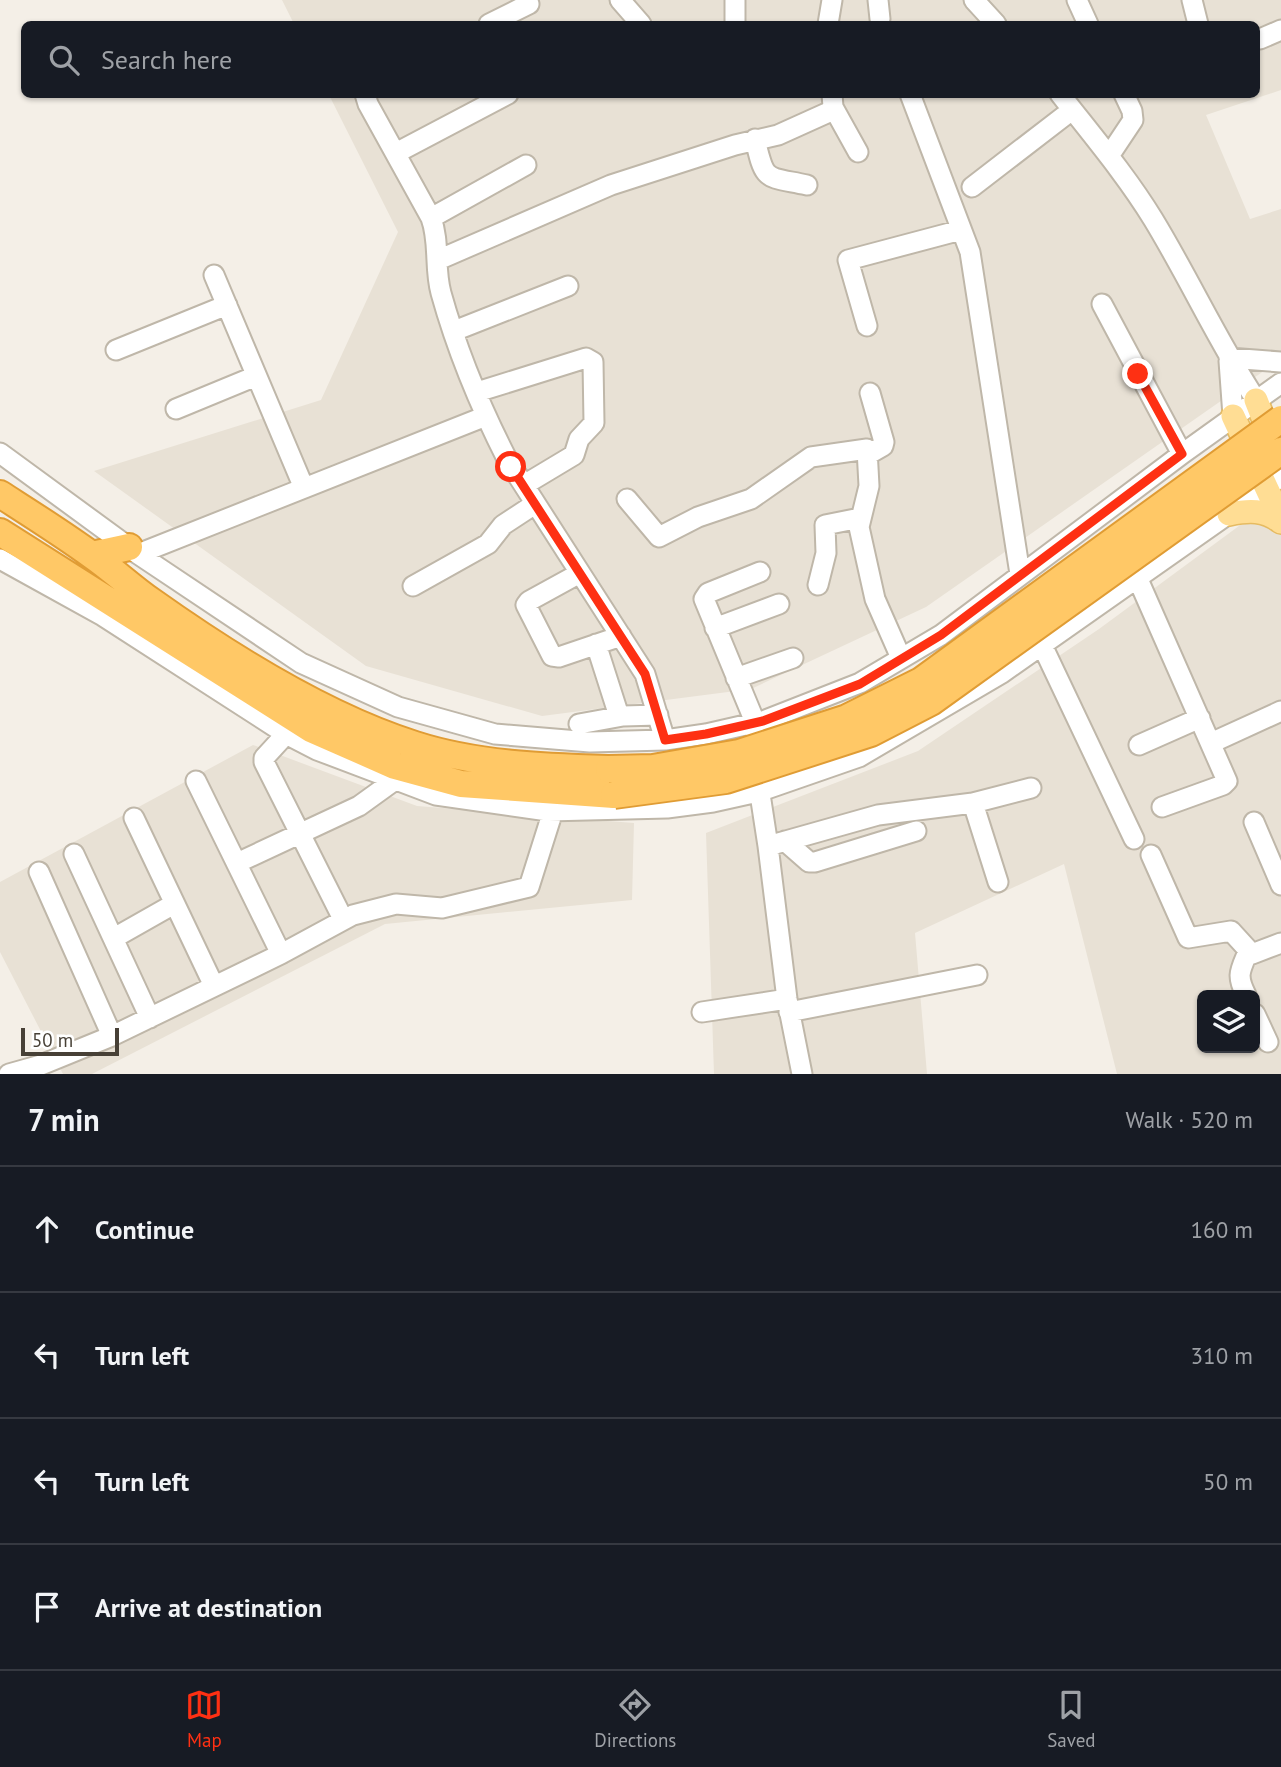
<!DOCTYPE html>
<html lang="en">
<head>
<meta charset="utf-8">
<style>
	body { margin:0; font-family:"PT Sans",sans-serif; background:#20242c; color:#f1f3f6 }
	.controls { position:absolute; right:21px; bottom:21px; display:grid; overflow:hidden; border-radius:10px; box-shadow:0 2px 5px #0004 }
	.controls button { width:63px; height:63px; display:grid; place-items:center; padding:0; border:0; border-bottom:2px solid #363941; background:#171b24; color:#f1f3f6; font:35px sans-serif }
	.scale { position:absolute; left:21px; bottom:18px; width:98px; box-sizing:border-box; padding-left:7px; border:4px solid #474036; border-top:0; font-size:19px; line-height:24px; white-space:nowrap; color:#474036; -webkit-text-stroke:5px #fff; paint-order:stroke }
	.stop { position:absolute; width:21px; height:21px; margin:-16px; border:5px solid #fe3013; border-radius:50%; background:#fff }
	.stop.end { background:#fe3013; border-color:#fff; box-shadow:0 2px 7px #0008 }
	.list { margin:0; padding:0; list-style:none }
	h2 { display:flex; justify-content:space-between; align-items:center; height:91px; margin:0; padding:0 28px; font-size:30px }
	h2 small { font-size:23px; font-weight:400; color:#9ea1a6 }
	.list li { display:grid; grid-template-columns:46px 1fr auto; gap:21px; align-items:center; box-sizing:border-box; height:126px; padding:0 28px; border-top:2px solid #363941 }
	.list b { display:block; font-size:26px; white-space:nowrap }
	.list em { font-size:23px; font-style:normal; color:#9ea1a6 }
	.icon { flex:none; width:38px; height:38px; fill:none; stroke:currentColor; stroke-width:2; stroke-linecap:round; stroke-linejoin:round }
	.map { position:relative; flex:none; width:1281px; height:1074px; overflow:hidden }
	.search { position:absolute; background:#171b24; box-shadow:0 2px 5px #0004; left:21px; right:21px; top:21px; height:77px; display:flex; align-items:center; gap:18px; box-sizing:border-box; padding:0 24px; border-radius:10px; color:#9ea1a6; font-size:26px }
	.sheet { height:595px; background:#171b24 }
	nav { display:flex; justify-content:space-around; align-items:center; box-sizing:border-box; height:98px; border-top:2px solid #363941; background:#171b24; font-size:19px; color:#9ea1a6 }
	nav a { display:grid; justify-items:center; gap:4px }
	nav .on { color:#fe3013 }
	.map>svg:first-child { display:block }
	.residential { fill:#e8e1d5; fill-rule:evenodd }
	.lines { fill:none; stroke-linecap:round; stroke-linejoin:round }
	.minor-casing { stroke:#bfb7a9; stroke-width:23 }
	.major-casing { stroke:#e6bb62; stroke-width:26 }
	.highway-casing { stroke:#e09c34; stroke-width:30 }
	.minor { stroke:#fff; stroke-width:19 }
	.major { stroke:#ffdd94; stroke-width:23 }
	.highway { stroke:#ffc866; stroke-width:26 }
	.highway-bridge-casing { stroke:#e09c34; stroke-width:30; stroke-linecap:butt }
	.highway-bridge { stroke:#ffc866; stroke-width:26 }
	.route { stroke:#fe3013; stroke-width:9 }
</style>
</head>
<body>
<div class="map">
<svg width="1281" height="1074" viewBox="0 0 1281 1074">
	<rect width="100%" height="100%" fill="#f4efe7"/>
	<path class="residential" d="M282,0H1281V90L1206,115L1250,219L1281,209V359L926,607L751,689L542,716L366,666L94,471L321,400L398,232L329,95L1256,94V24H294Z
		M1281,495V1074H1117L1064,864L915,933L927,1074H714L706,833L918,751L1099,629ZM1202,995H1255V1048H1202Z
		M253,745L417,806L634,823L632,900L385,924L92,1074H63L0,952V882Z"/>
	<g class="lines">
		<defs>
			<path id="minor" d="M620,0L641,24
				M878,0L880,19
				M974,0L996,24
				M1077,0L1088,24
				M1192,0L1198,24
				M489,24L529,4
				M735,24V0
				M828,24L832,0
				M1260,39L1281,30
				M365,94L368,104L431,218C440,242 434,268 441,293C456,347 481,408 507,459L645,674L665,740
				M910,94L970,252L1020,574
				M1060,94C1092,135 1126,175 1153,219C1189,278 1218,342 1256,400
				M833,107L858,152
				M755,139C765,183 765,176 807,185
				M396,153L508,94
				M1109,156L1133,120L1132,111L1124,94
				M972,187L1072,110
				M431,218L526,165
				M438,260L611,185L735,145L778,135L829,112L833,107L832,94
				M214,275L304,488
				M1102,304L1182,454
				M867,326L848,260L961,230
				M454,331L568,286
				M116,350L227,305
				M1229,358L1281,362
				M1229,361L1233,416
				M477,392L586,358L593,362L594,423L579,439L574,455L524,485
				M176,409L256,376
				M0,453L138,554L301,663L398,707L495,734L590,742L665,740L706,734L763,721L860,683L941,635L1182,454L1281,383
				M869,454L883,446L884,442L870,393
				M627,499L659,537L698,517L751,499L811,457L867,449L869,486L859,527L875,599L901,658
				M138,554L486,416
				M0,559L103,616L286,734L317,750L436,795L548,811L667,808L713,802L758,792L859,757L1002,673L1281,477
				M580,573L529,601L526,605L552,656L559,657L621,636
				M1137,577L1227,781L1223,785L1162,807
				M818,585L826,553L825,525L860,518
				M413,586L488,544L503,525L535,504
				M715,628L779,604
				M596,644L619,716
				M1042,645L1134,839
				M736,678L793,658
				M579,724L623,716L658,715
				M286,734L264,758V762L343,919
				M756,734L755,722L704,599L708,593L760,572
				M1211,743L1281,711
				M1139,745L1200,718
				M196,781L281,954
				M758,781L768,846L787,999L802,1074
				M973,803L998,882
				M134,818L214,986
				M1254,822L1281,885
				M785,841L809,862H815L916,831
				M768,846L878,815L973,803L1031,788
				M74,854L150,1018
				M1151,855L1188,938L1231,931L1252,954L1281,943
				M237,863L359,806L395,780
				M39,872L112,1036
				M114,938L174,904
				M1246,995C1236,975 1240,971 1248,952
				M702,1012L787,999
				M789,1012L977,975
				M1255,1014L1268,1042
				M9,1074L41,1065L112,1036L281,954L353,915L396,904L442,908L529,887L553,811"/>
			<path id="major" d="M1256,400L1273,443
				M1233,416L1281,519
				M1229,514C1249,510 1264,509 1281,522"/>
			<path id="highway" d="M0,494C31,514 63,534 93,556C113,570 131,587 151,601C227,655 326,717 415,745C477,765 545,767 609,769
				M0,532L311,729L395,766L461,784L614,795
				M92,555L129,547"/>
		</defs>
		<use href="#minor" class="minor-casing"/>
		<use href="#major" class="major-casing"/>
		<use href="#highway" class="highway-casing"/>
		<use href="#minor" class="minor"/>
		<use href="#major" class="major"/>
		<use href="#highway" class="highway"/>
		<defs>
			<path id="highway-bridge" d="M609,769L653,768L739,753L847,718L921,681L1281,419
				M614,795L726,780L871,733L931,702L1281,451"/>
		</defs>
		<use href="#highway-bridge" class="highway-bridge-casing"/>
		<use href="#highway-bridge" class="highway-bridge"/>
	</g>
	<g class="lines">
		<path class="route" d="M511,467L645,674L665,740L706,734L763,721L860,684L941,635L1182,454L1138,374"/>
	</g>
</svg>
<div class="controls">
<button><svg class="icon" aria-label="layers" viewBox="0 0 24 24"><path d="M12 4l9 5-9 5-9-5zM3 14l9 5 9-5"/></svg></button>
</div>
<div class="scale">50 m</div>
<div class="stop" style="left:511px;top:467px"></div>
<div class="stop end" style="left:1138px;top:374px"></div>
<div class="search"><svg class="icon" aria-label="search" viewBox="0 0 24 24"><circle cx="10" cy="10" r="6"/><path d="M15 15l6 6"/></svg>Search here</div>
</div>
<section class="sheet">
<h2>7 min<small>Walk · 520 m</small></h2>
<ul class="list">
<li><svg class="icon" aria-label="ahead" viewBox="0 0 24 24"><path d="M12 20V5M6 11l6-6 6 6"/></svg><div><b>Continue</b></div><em>160 m</em></li>
<li><svg class="icon" aria-label="left" viewBox="0 0 24 24"><path d="M17 20v-9H6M10 6l-5 5 5 5"/></svg><div><b>Turn left</b></div><em>310 m</em></li>
<li><svg class="icon" aria-label="left" viewBox="0 0 24 24"><path d="M17 20v-9H6M10 6l-5 5 5 5"/></svg><div><b>Turn left</b></div><em>50 m</em></li>
<li><svg class="icon" aria-label="arrive" viewBox="0 0 24 24"><path d="M6 21V4h12l-3 4 3 4H6"/></svg><div><b>Arrive at destination</b></div></li>
</ul>
</section>
<nav>
<a class="on"><svg class="icon" aria-label="map" viewBox="0 0 24 24"><path d="M3 6l6-2 6 2 6-2v14l-6 2-6-2-6 2zM9 4v14M15 6v14"/></svg>Map</a>
<a><svg class="icon" aria-label="directions" viewBox="0 0 24 24"><path d="M12 3l9 9-9 9-9-9zM9 14v-3h6M13 9l2 2-2 2"/></svg>Directions</a>
<a><svg class="icon" aria-label="saved" viewBox="0 0 24 24"><path d="M7 4h10v16l-5-4-5 4z"/></svg>Saved</a>
</nav>
</body>
</html>
